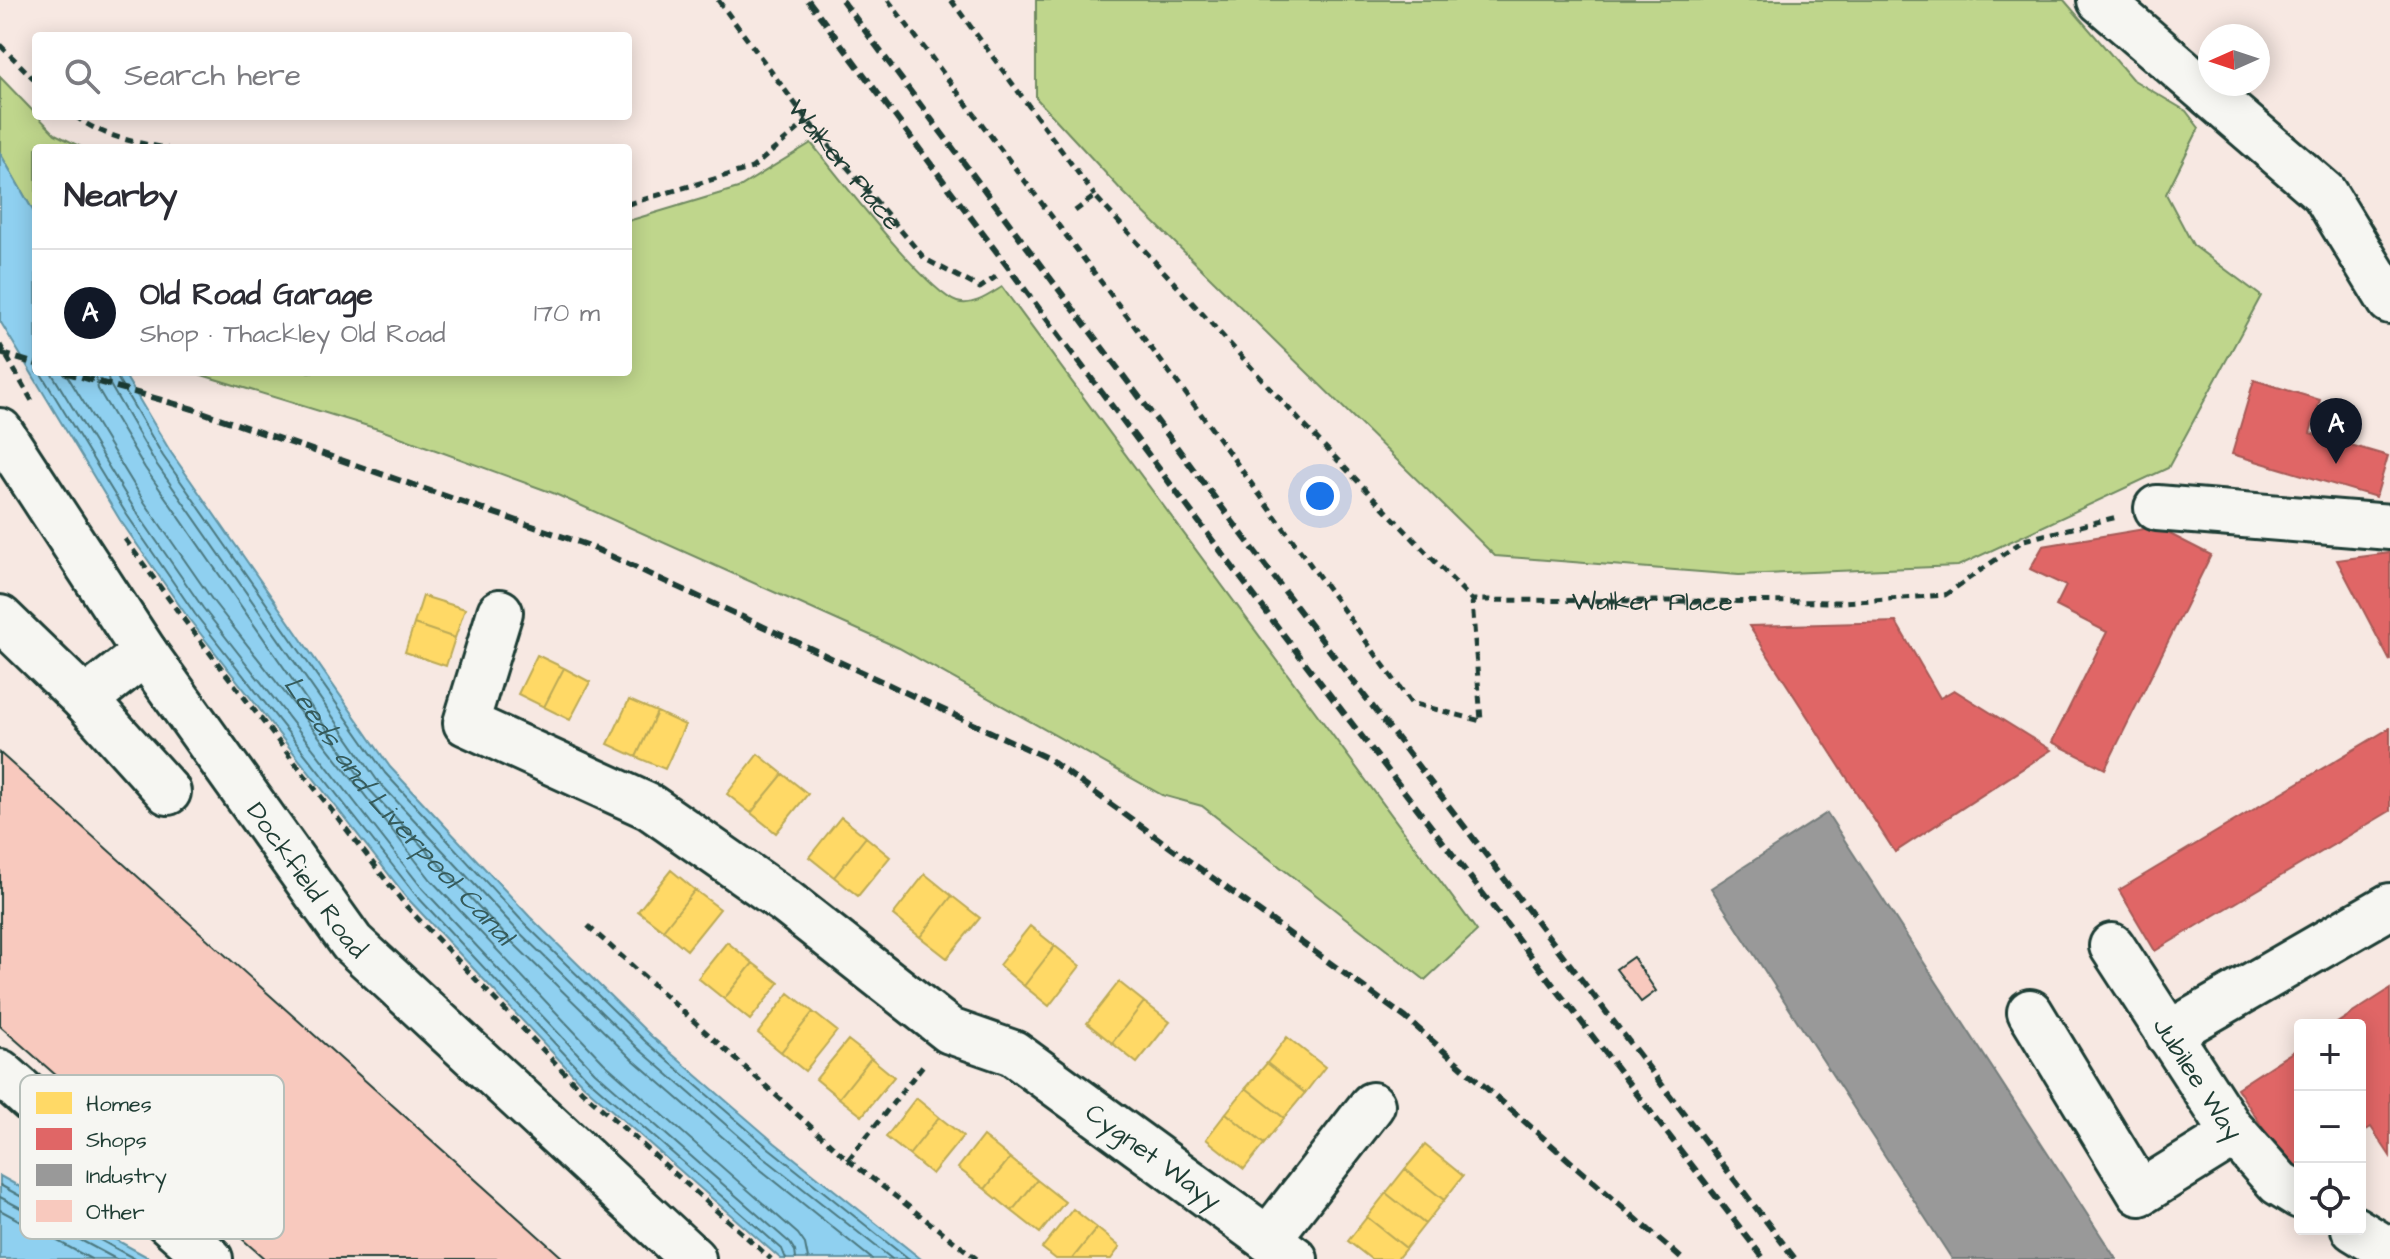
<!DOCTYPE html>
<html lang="en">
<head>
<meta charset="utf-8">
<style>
	body { margin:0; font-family:"Architects Daughter",sans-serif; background:#f2f2f3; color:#2b2b33 }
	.controls { position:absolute; right:24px; bottom:24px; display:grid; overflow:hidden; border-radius:8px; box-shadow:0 4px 20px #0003 }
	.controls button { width:72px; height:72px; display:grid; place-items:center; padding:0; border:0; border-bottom:2px solid #e1e1e2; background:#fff; color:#2b2b33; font:40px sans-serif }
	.compass { position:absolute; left:2198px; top:24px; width:72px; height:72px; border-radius:50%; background:#fff; box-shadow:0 4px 20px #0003; rotate:267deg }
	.you { position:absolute; left:1320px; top:496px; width:28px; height:28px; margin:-20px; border:6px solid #fff; border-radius:50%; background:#1a73e8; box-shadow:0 0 0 12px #1a73e833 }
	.badge { display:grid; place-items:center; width:52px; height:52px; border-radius:50%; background:#111827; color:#fff; font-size:26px; font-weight:700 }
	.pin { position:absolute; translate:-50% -66px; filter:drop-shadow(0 2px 4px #0008) }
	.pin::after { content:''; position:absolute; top:42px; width:28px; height:24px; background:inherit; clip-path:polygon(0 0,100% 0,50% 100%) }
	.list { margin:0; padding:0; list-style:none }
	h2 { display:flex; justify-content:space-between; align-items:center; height:104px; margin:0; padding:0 32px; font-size:34px }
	h2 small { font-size:26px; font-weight:400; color:#7c7c81 }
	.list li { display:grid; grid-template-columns:52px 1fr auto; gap:24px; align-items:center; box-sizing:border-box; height:128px; padding:0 32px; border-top:2px solid #e1e1e2 }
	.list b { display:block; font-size:30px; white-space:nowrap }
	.list p { margin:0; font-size:26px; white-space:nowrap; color:#7c7c81 }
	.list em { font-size:26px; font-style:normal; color:#7c7c81 }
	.icon { flex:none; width:44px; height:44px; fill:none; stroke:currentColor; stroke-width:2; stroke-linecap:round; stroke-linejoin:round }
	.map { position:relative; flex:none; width:2390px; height:1259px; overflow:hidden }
	.search { position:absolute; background:#fff; box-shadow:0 4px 20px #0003; left:32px; top:32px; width:600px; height:88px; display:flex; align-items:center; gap:20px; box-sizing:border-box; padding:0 28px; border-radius:8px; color:#7c7c81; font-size:30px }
	.panel { position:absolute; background:#fff; box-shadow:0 4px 20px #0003; left:32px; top:144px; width:600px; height:232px; border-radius:8px }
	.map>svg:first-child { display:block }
	.green { fill:#bfd68c; stroke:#6f8a60; stroke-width:2 }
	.water { fill:#8fd0f0; stroke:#6295a5; stroke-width:2 }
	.homes { fill:#ffd966; stroke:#bcaa57; stroke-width:2 }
	.shops { fill:#e06666; stroke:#a65a57; stroke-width:2 }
	.industry { fill:#999; stroke:#747d7b; stroke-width:2 }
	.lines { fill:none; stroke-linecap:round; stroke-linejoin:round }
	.shore { stroke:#4c787f; stroke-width:2 }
	.building { fill:#f8c9be; stroke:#1f3d34; stroke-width:2 }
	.minor-casing { stroke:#1f3d34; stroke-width:50 }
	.path { stroke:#1f3d34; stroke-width:5; stroke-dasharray:8 6; stroke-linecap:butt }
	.minor { stroke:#f6f6f2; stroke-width:44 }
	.rail { stroke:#1f3d34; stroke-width:6; stroke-dasharray:12 6; stroke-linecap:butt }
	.labels { text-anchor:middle; stroke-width:8; stroke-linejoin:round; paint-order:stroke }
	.street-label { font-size:26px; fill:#1f3d34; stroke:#f6f6f2 }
	.water-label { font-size:28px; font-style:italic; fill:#355a5a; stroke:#f6f6f2 }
	.key { fill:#f6f6f2; stroke:#b6beb9; stroke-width:2 }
	.key-label { font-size:22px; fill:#1f3d34 }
</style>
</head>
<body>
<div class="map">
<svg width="2390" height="1259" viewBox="0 0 2390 1259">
	<rect width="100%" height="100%" fill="#f7e8e2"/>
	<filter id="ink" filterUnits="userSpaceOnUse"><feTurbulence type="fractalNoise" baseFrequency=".0125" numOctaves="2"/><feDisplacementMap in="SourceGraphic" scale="16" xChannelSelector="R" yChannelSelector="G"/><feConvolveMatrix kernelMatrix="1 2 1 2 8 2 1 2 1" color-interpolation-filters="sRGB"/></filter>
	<g filter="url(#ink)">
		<path class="green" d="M1036,0H2064L2132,79L2186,111L2199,128L2166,194L2193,245L2261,296L2168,468L1958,566L1739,575L1495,556L1123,192L1036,98Z
			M0,77L55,134L83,148H36V216L0,153Z
			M811,143C837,174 926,292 957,302C973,307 989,295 1002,287L1477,931L1425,980L1202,806L1162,795L899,648L553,493L381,430L192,372H628V221L738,188Z"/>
		<path class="water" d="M0,153L36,216V372H123L170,451L390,767L530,917L651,1036L775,1143L921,1259H781L583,1085L409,900L189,619L120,520L0,321Z
			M0,1176L151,1259H0Z"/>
		<path class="homes" d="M423,596L465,609L455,638L414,624Z
			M414,624L455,638L446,666L405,652Z
			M537,655L564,668L544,707L518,694Z
			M564,668L590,682L570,720L544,707Z
			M629,700L657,712L636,757L608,744Z
			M657,712L685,725L665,769L636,757Z
			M758,754L783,774L751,813L727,794Z
			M783,774L808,794L776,833L751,813Z
			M841,817L866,837L834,877L809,857Z
			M866,837L890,857L858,896L834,877Z
			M671,870L695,890L663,930L638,911Z
			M925,874L952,896L920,937L893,915Z
			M695,890L720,909L687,950L663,930Z
			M952,896L980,918L947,958L920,937Z
			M1030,926L1055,946L1024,986L999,965Z
			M727,942L753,963L724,999L698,978Z
			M1055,946L1080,966L1049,1006L1024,986Z
			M753,963L779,983L750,1020L724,999Z
			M1119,982L1144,1002L1112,1043L1087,1023Z
			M789,993L813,1012L781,1052L758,1033Z
			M1144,1002L1170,1022L1137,1063L1112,1043Z
			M813,1012L837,1031L805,1071L781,1052Z
			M1287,1037L1325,1067L1305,1093L1267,1063Z
			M848,1040L871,1058L839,1098L816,1079Z
			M871,1058L894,1077L862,1116L839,1098Z
			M1267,1063L1305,1093L1284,1118L1246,1088Z
			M1246,1088L1284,1118L1264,1144L1226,1113Z
			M916,1098L939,1117L909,1155L886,1137Z
			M1226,1113L1264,1144L1244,1169L1206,1139Z
			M939,1117L963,1136L932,1174L909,1155Z
			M983,1136L1010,1158L985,1189L958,1168Z
			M1425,1145L1463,1176L1444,1200L1405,1169Z
			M1010,1158L1037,1180L1012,1211L985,1189Z
			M1405,1169L1444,1200L1425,1224L1386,1193Z
			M1037,1180L1065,1202L1040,1233L1012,1211Z
			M1386,1193L1425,1224L1406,1248L1367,1217Z
			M1073,1209L1097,1228L1072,1259H1056L1042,1248Z
			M1367,1217L1406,1248L1397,1259H1371L1348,1241Z
			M1097,1228L1120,1247L1111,1259H1072Z"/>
		<path class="shops" d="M2254,380L2320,400L2310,433L2388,456L2376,497L2232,454Z
			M2156,527L2211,555L2105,769L2052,742L2107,632L2056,606L2066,586L2030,569L2043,546Z
			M2390,553V661L2337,560Z
			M1896,622L1940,698L1954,690L2051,750L1895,852L1749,626Z
			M2390,728V811L2155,951L2119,890Z
			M2390,989V1156L2371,1127L2360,1134V1025H2334Z
			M2300,1047V1173L2294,1176L2237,1088Z"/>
		<path class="industry" d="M1827,813L2116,1259H1952L1711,888Z"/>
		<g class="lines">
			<g class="shore">
				<path d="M40,372L127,515L195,614L415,894L588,1079L782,1249L786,1259"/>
				<path d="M51,372L135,510L203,608L422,888L595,1072L790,1243L795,1251L796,1259"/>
				<path d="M65,372L145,503L213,601L431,880L604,1063L798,1234L805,1244L808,1259"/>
				<path id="s1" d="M95,372L98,389L145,468L367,787L508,938L631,1058L756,1166L872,1259"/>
				<path d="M107,372L109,383L155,462L377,780L517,930L639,1049L763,1157L892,1259"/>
				<path d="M117,372L118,379L163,456L385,773L524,923L646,1042L770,1149L908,1259"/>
				<path d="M0,1185L135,1259"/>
				<path d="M0,1197L116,1259"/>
				<path d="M0,1210L91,1259"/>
			</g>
		</g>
		<path class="building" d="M0,753L564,1259H265L0,1026Z
			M1633,957L1656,991L1641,1002L1616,969Z"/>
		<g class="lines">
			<defs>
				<g id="minor">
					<path d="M2100,0L2324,193L2390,301"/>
					<path id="s4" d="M0,431L145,653L352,943L693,1259"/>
					<path d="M2157,508L2390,527"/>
					<path id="s5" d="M500,612L466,723L650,807L786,902L950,1031L1013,1053L1295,1259"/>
					<path d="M0,618L85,700L168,792"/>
					<path d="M85,700L145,653"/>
					<path id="s6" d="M2112,946L2230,1128L2279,1183L2300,1196"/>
					<path d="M2030,1012L2140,1193L2235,1134"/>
					<path d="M2168,1034L2390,906"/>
					<path d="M0,1072L210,1259"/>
					<path d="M2354,1229L2390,1251"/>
					<path d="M1268,1239L1372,1105"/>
				</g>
			</defs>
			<use href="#minor" class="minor-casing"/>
			<g class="path">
				<path id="s2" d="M718,0L808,121L925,259L980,288L997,276"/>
				<path d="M888,0L1198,410L1411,703L1481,721L1472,600"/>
				<path d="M951,0L1095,196"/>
				<path d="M0,45L36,81"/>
				<path d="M75,116C103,137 133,142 167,148"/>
				<path d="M628,204L752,168L808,121"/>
				<path id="s3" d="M1075,211L1095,196L1302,423L1472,600L1844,602L1945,595L2024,540L2117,517"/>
				<path d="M0,345L32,401"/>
				<path d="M125,539L185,621L406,906L582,1091L771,1259"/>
				<path d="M588,926L848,1160L977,1259"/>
				<path d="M848,1160L924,1064"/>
			</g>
			<use href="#minor" class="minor"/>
			<path class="rail" d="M808,0L1273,621L1764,1259
				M842,0L1295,605L1795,1259
				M0,353L36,364
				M64,372L193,409L587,545L1047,758L1406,1018L1682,1259"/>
		</g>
	</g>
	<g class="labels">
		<g class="street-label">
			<text dy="9" stroke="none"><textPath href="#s2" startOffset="208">Walker Place</textPath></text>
			<text dy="9" stroke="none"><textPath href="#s3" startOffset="758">Walker Place</textPath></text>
			<text dy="9" stroke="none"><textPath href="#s4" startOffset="544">Dockfield Road</textPath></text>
			<text dy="9" stroke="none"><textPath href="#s6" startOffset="158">Jubilee Way</textPath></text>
			<text dy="9" stroke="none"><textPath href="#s5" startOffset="934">Cygnet Wayy</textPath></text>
		</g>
		<g class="water-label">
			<text dy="10" stroke="none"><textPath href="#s1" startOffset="536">Leeds and Liverpool Canal</textPath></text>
		</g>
	</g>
	<rect x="20" y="1075" width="264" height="164" rx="12" class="key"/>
	<rect x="36" y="1092" width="36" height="22" fill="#ffd966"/>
	<rect x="36" y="1128" width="36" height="22" fill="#e06666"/>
	<rect x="36" y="1164" width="36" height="22" fill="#999"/>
	<rect x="36" y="1200" width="36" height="22" fill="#f8c9be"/>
	<g class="key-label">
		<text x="86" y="1111">Homes</text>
		<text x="86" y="1147">Shops</text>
		<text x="86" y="1183">Industry</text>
		<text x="86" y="1219">Other</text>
	</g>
</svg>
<div class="controls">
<button>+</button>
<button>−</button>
<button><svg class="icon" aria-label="locate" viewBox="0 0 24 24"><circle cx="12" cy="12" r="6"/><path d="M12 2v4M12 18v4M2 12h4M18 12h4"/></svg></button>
</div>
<svg class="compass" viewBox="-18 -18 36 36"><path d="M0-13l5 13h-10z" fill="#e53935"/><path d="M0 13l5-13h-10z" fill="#7c7c81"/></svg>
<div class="you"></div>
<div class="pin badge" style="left:2336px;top:464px">A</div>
<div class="search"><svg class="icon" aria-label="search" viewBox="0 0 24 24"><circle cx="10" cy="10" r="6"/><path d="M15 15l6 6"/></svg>Search here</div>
<section class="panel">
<h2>Nearby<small></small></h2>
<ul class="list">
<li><span class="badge">A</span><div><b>Old Road Garage</b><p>Shop · Thackley Old Road</p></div><em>170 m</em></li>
</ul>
</section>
</div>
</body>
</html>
